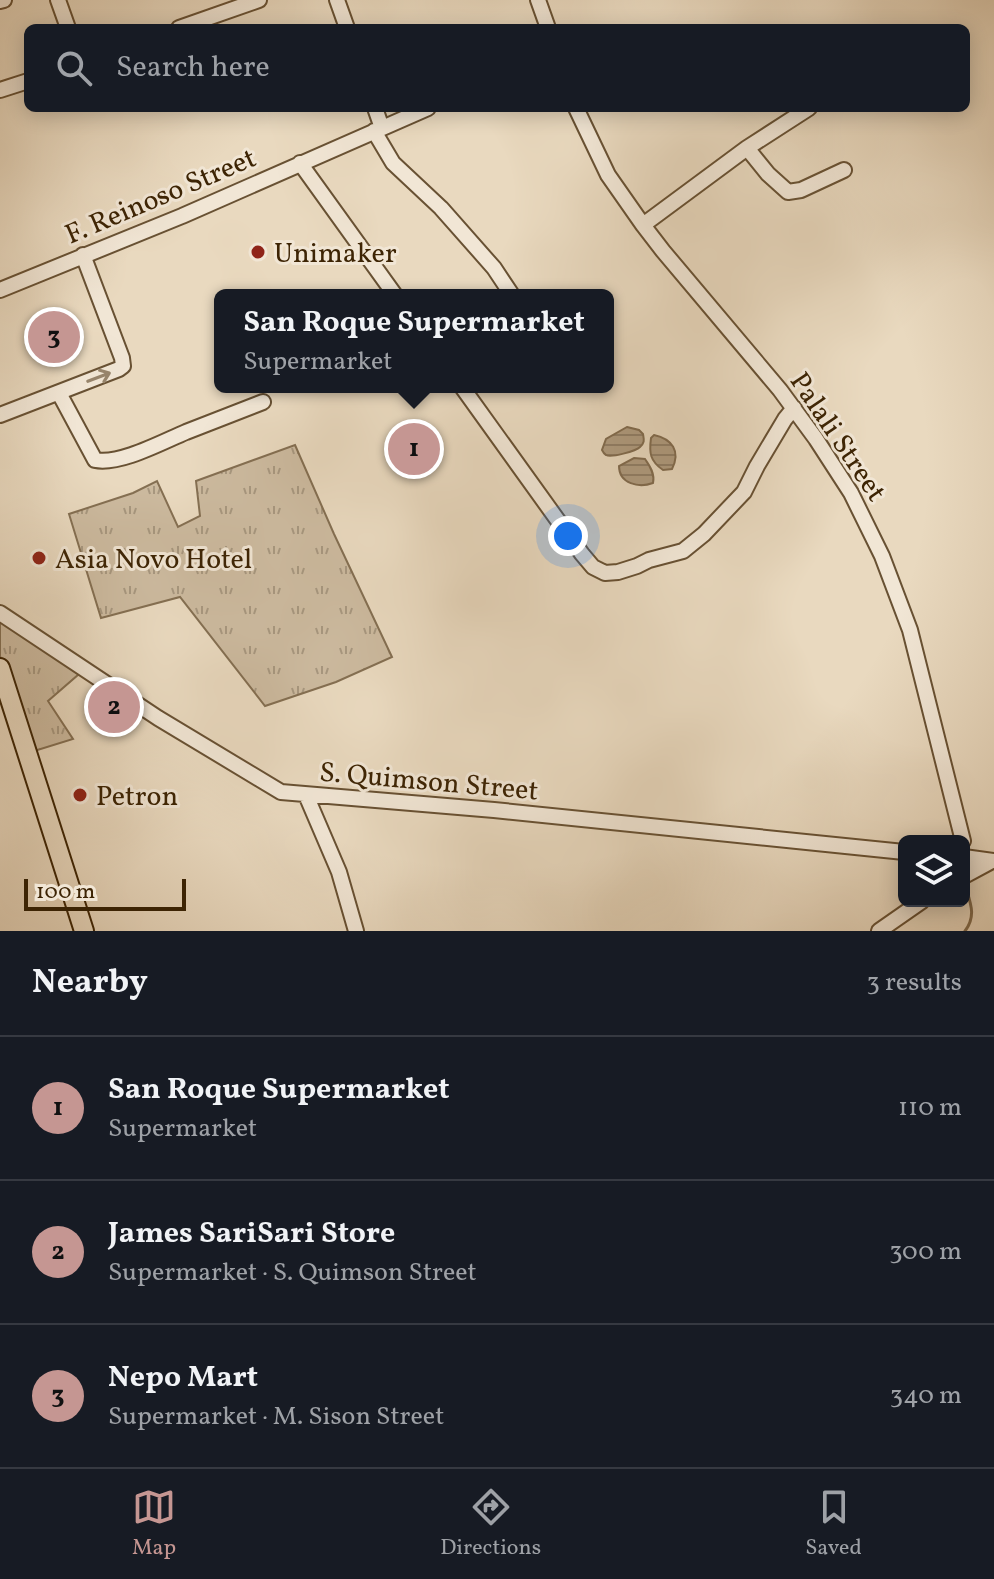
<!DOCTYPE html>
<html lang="en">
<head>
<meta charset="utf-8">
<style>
	body { margin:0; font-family:Vollkorn,serif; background:#242831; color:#f1f3f6 }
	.controls { position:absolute; right:24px; bottom:24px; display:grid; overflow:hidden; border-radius:12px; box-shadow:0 4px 20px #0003 }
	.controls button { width:72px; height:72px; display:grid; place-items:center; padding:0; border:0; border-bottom:2px solid #363941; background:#171b24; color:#f1f3f6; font:40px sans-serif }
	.scale { position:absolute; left:24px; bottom:20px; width:162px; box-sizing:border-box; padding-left:8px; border:4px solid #3d2404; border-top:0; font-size:22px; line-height:28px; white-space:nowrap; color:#3d2404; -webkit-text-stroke:6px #f1e6d5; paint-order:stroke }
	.you { position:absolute; left:568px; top:536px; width:28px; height:28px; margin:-20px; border:6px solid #fff; border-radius:50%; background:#1a73e8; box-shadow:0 0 0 12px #1a73e833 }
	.badge { display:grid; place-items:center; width:52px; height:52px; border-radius:50%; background:#c59692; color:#111; font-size:26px; font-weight:700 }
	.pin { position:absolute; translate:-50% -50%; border:4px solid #fff; box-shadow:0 2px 8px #0006 }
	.popup { position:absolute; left:214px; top:289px; width:400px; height:104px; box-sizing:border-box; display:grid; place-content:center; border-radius:12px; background:#171b24; filter:drop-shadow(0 2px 6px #0005); font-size:26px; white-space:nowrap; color:#9ea1a6 }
	.popup b { font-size:30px; color:#f1f3f6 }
	.popup::after { content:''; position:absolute; left:50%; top:100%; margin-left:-16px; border:16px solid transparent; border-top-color:#171b24 }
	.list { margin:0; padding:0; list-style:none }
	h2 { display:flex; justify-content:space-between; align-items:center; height:104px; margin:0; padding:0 32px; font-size:34px }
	h2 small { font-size:26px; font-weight:400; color:#9ea1a6 }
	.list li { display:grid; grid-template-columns:52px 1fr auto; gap:24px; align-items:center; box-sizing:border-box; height:144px; padding:0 32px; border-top:2px solid #363941 }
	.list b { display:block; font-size:30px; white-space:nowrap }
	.list p { margin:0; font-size:26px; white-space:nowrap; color:#9ea1a6 }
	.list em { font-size:26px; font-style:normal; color:#9ea1a6 }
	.icon { flex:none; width:44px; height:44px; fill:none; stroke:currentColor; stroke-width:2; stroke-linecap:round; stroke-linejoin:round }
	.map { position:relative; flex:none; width:994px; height:931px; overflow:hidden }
	.search { position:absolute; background:#171b24; box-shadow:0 4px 20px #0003; left:24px; right:24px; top:24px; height:88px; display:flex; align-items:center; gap:20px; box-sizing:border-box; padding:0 28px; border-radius:12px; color:#9ea1a6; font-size:30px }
	.sheet { height:536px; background:#171b24 }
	nav { display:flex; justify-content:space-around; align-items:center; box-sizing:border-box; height:112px; border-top:2px solid #363941; background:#171b24; font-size:22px; color:#9ea1a6 }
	nav a { display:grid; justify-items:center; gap:4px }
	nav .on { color:#c59692 }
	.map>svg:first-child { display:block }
	.grass { fill:url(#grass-tufts); stroke:#846f52; stroke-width:2 }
	.water { fill:url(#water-rules); stroke:#816b4e; stroke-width:2 }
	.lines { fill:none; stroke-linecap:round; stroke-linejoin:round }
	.stream { stroke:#816b4e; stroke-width:3 }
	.minor-casing { stroke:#685133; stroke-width:18 }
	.major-casing { stroke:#3d2404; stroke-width:22 }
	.minor { stroke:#f1e6d5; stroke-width:14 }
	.major { stroke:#e9d9bf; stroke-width:18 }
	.oneway { stroke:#97856c }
	.poi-dot { fill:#8f2418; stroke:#f1e6d5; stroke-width:3 }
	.labels { text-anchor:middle; stroke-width:6; stroke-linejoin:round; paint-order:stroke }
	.street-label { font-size:28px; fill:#3d2404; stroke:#f1e6d5 }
	.poi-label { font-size:28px; fill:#3d2404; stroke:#f1e6d5; text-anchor:start }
</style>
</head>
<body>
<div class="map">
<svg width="994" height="931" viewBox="0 0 994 931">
	<defs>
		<pattern id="grass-tufts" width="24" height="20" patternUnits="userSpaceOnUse" patternTransform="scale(2)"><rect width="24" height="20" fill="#ccba9f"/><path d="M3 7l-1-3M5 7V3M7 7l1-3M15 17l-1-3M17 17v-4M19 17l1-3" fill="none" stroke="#a7977f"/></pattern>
		<pattern id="water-rules" width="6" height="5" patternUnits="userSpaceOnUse" patternTransform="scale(2)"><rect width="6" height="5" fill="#af9b7f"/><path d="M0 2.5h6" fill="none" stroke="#907e66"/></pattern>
	</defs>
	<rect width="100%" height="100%" fill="#e9d9bf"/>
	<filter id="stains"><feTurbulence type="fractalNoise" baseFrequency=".0025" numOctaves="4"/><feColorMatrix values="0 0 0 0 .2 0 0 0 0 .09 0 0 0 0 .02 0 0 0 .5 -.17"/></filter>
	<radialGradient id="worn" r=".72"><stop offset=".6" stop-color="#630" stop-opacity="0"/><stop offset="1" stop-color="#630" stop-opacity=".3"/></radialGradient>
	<path class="grass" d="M295,445L334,534L392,657L336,682L265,706L180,597L101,618L69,514L133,493L157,481L178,527L200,516L196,481Z
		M0,621L19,632L79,674L48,701L73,739L31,752L0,656Z"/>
	<path class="water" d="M627,427L639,430L643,434C644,440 645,442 640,447C636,451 611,458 606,455C604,454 603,452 602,450L606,439Z
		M654,435C672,439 681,451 672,469L663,470C650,461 649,453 651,438Z
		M634,458L645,459C650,466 655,474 653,483C639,488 619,484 619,466Z"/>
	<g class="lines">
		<path class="stream" d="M965,931C976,917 971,904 966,888L970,879"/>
		<defs>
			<path id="minor" d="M58,0L68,28
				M337,0L347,28
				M538,0L548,28
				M0,1L4,0
				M179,28L259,0
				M0,90L28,81
				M375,108L382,128
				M576,108L608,175L643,225L663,251L780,390L816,439L851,493L882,556L910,630L963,841
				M374,131L393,163L441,208L494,268L512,295
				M747,148L768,174L788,192L801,190L844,170
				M300,163L395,295
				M643,225L747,148L809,108
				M0,290L182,216L428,108
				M462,387L582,554L593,567L605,573L618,572L637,566L649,560L683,551L704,534L744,492L757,466L785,419L794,408
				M59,393L95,460C120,465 162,442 186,432C211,422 237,412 263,402
				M0,415L119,369L123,366L122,358L83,255
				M0,613L158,718L281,792L494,810L904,852
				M306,795L339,872L356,931
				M964,857L994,861
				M964,876L992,861
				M879,931L922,901"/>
			<path id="major" d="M0,668L84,931"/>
		</defs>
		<use href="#minor" class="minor-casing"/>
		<use href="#major" class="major-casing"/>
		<use href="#minor" class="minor"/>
		<use href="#major" class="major"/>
	</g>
	<defs><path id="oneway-shaft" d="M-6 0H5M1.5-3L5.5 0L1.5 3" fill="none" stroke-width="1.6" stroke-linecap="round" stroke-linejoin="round" transform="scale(2)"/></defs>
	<use class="oneway" href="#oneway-shaft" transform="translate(99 377) rotate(-21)"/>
	<g class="poi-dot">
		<circle cx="258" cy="252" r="8"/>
		<circle cx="39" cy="558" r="8"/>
		<circle cx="80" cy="795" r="8"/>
	</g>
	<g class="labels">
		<g class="street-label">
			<text transform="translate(160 195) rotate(-23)" y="10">F. Reinoso Street</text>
			<text transform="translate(839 436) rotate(56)" y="10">Palali Street</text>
			<text transform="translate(429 780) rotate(5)" y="10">S. Quimson Street</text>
		</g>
		<g class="poi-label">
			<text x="274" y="262">Unimaker</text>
			<text x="55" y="568">Asia Novo Hotel</text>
			<text x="96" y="805">Petron</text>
		</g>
	</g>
	<rect width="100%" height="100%" filter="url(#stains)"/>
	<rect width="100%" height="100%" fill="url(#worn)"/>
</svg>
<div class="controls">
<button><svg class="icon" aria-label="layers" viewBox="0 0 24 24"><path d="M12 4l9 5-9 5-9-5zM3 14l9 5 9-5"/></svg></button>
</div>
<div class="scale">100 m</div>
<div class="you"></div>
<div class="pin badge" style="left:414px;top:449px">1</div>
<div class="popup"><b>San Roque Supermarket</b>Supermarket</div>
<div class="pin badge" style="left:114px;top:707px">2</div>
<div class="pin badge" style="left:54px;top:337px">3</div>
<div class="search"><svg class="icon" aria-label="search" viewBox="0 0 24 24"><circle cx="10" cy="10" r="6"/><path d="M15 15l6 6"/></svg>Search here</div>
</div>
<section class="sheet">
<h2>Nearby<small>3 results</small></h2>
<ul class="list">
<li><span class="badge">1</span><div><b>San Roque Supermarket</b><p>Supermarket</p></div><em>110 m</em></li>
<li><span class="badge">2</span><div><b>James SariSari Store</b><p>Supermarket · S. Quimson Street</p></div><em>300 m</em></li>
<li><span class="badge">3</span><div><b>Nepo Mart</b><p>Supermarket · M. Sison Street</p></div><em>340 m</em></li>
</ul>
</section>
<nav>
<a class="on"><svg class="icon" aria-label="map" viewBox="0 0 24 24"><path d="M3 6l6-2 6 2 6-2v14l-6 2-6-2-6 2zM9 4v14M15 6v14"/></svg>Map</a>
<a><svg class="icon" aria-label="directions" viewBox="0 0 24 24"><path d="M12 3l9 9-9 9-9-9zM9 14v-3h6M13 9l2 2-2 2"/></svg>Directions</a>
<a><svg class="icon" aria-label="saved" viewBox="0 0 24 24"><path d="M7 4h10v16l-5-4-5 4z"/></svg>Saved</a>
</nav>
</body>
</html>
